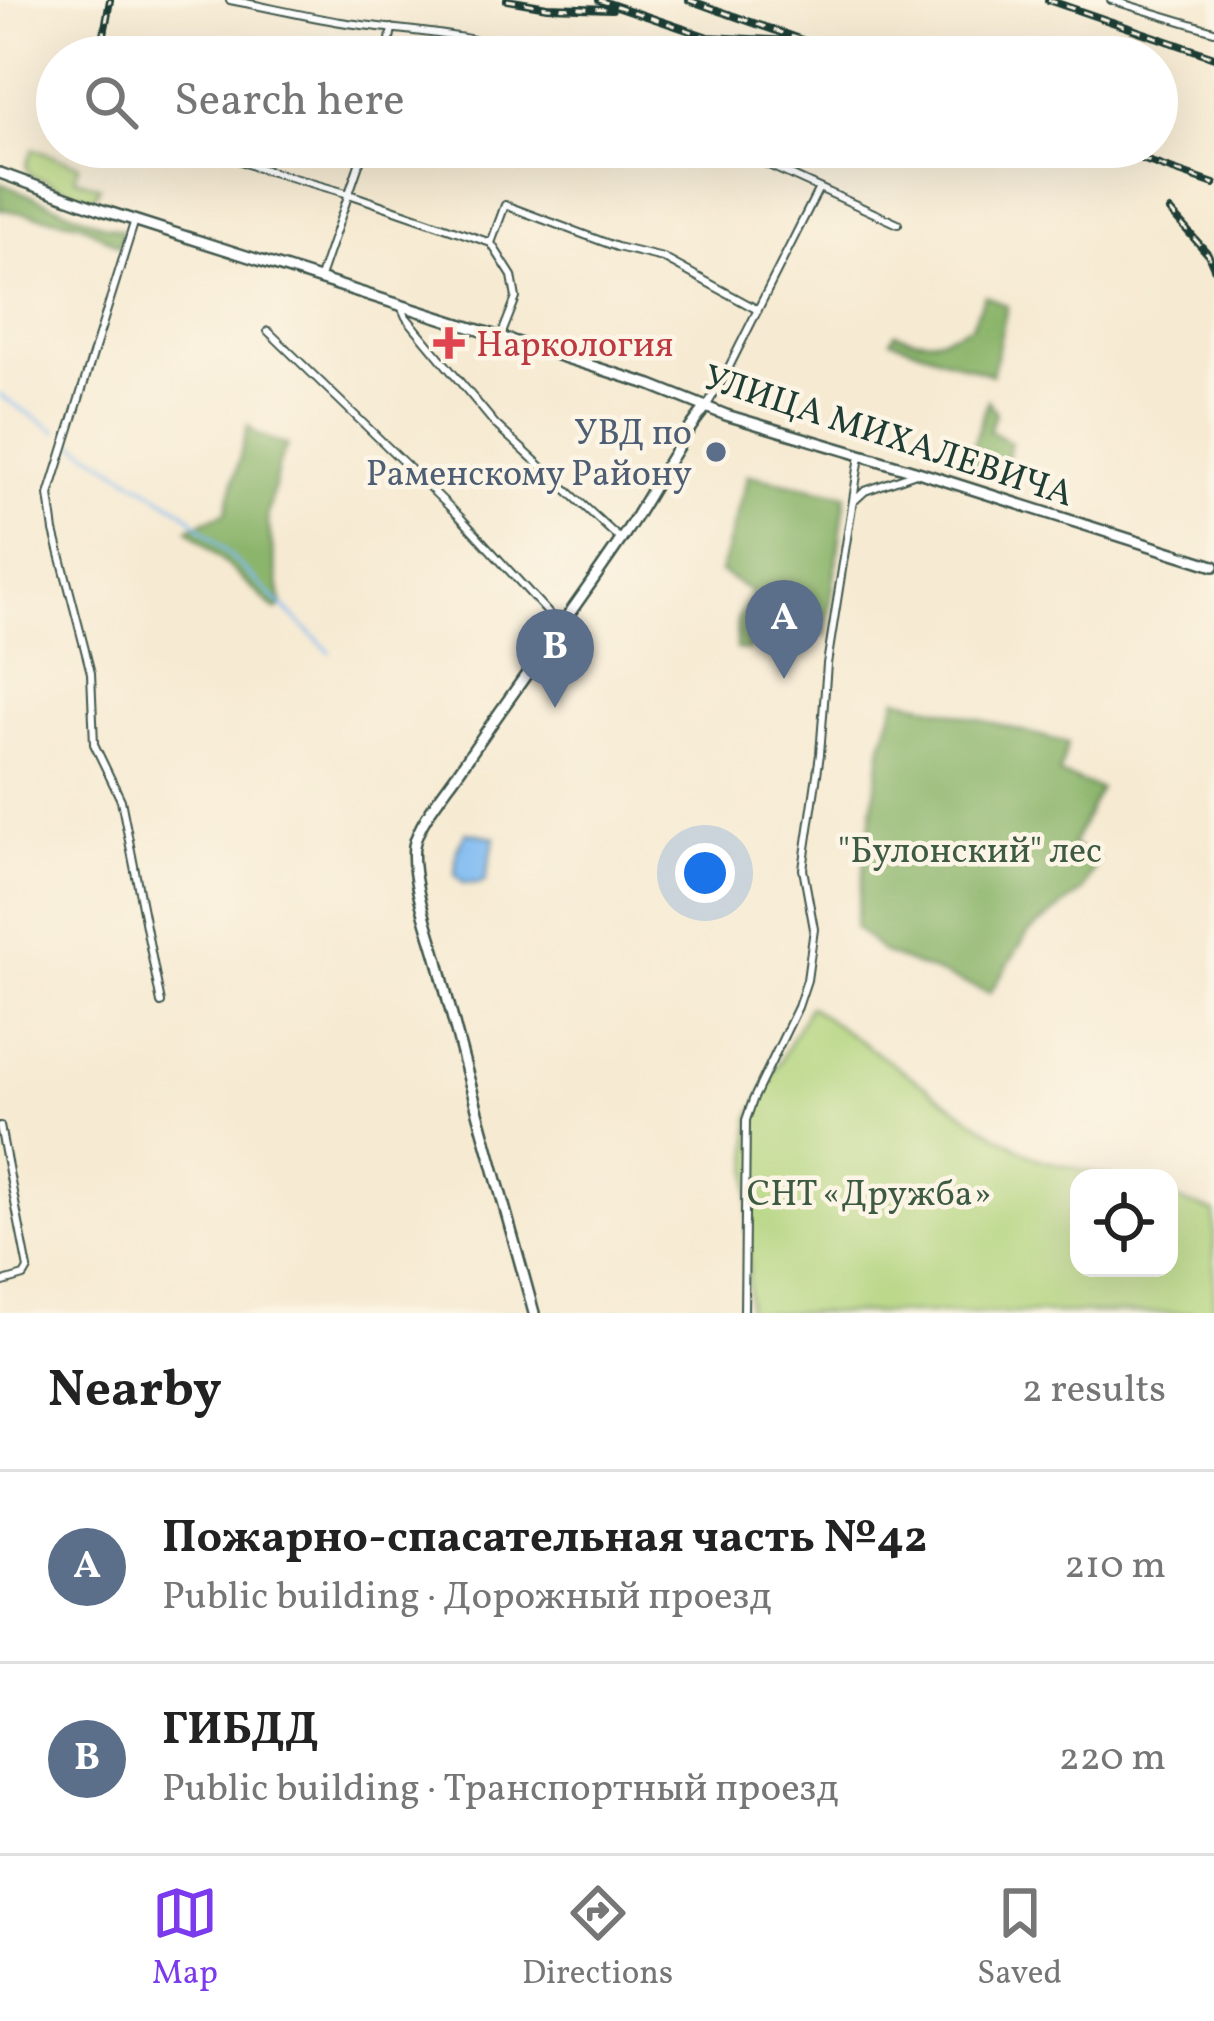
<!DOCTYPE html>
<html lang="en">
<head>
<meta charset="utf-8">
<style>
	body { margin:0; font-family:Vollkorn,serif; background:#f2f2f2; color:#222 }
	.controls { position:absolute; right:36px; bottom:36px; display:grid; overflow:hidden; border-radius:24px; box-shadow:0 12px 48px #0002 }
	.controls button { width:108px; height:108px; display:grid; place-items:center; padding:0; border:0; border-bottom:3px solid #e0e0e0; background:#fff; color:#222; font:60px sans-serif }
	.you { position:absolute; left:705px; top:873px; width:42px; height:42px; margin:-30px; border:9px solid #fff; border-radius:50%; background:#1a73e8; box-shadow:0 0 0 18px #1a73e833 }
	.badge { display:grid; place-items:center; width:78px; height:78px; border-radius:50%; background:#7c3aed; color:#fff; font-size:39px; font-weight:700 }
	.pin { position:absolute; translate:-50% -99px; filter:drop-shadow(0 3px 6px #0008) }
	.pin::after { content:''; position:absolute; top:63px; width:42px; height:36px; background:inherit; clip-path:polygon(0 0,100% 0,50% 100%) }
	.list { margin:0; padding:0; list-style:none }
	h2 { display:flex; justify-content:space-between; align-items:center; height:156px; margin:0; padding:0 48px; font-size:51px }
	h2 small { font-size:39px; font-weight:400; color:#767676 }
	.list li { display:grid; grid-template-columns:78px 1fr auto; gap:36px; align-items:center; box-sizing:border-box; height:192px; padding:0 48px; border-top:3px solid #e0e0e0 }
	.list b { display:block; font-size:45px; white-space:nowrap }
	.list p { margin:0; font-size:39px; white-space:nowrap; color:#767676 }
	.list em { font-size:39px; font-style:normal; color:#767676 }
	.icon { flex:none; width:66px; height:66px; fill:none; stroke:currentColor; stroke-width:2; stroke-linecap:round; stroke-linejoin:round }
	.map { position:relative; flex:none; width:1214px; height:1313px; overflow:hidden }
	.search { position:absolute; background:#fff; box-shadow:0 12px 48px #0002; left:36px; right:36px; top:36px; height:132px; display:flex; align-items:center; gap:30px; box-sizing:border-box; padding:0 42px; border-radius:66px; color:#767676; font-size:45px }
	.sheet { height:540px; background:#fff }
	nav { display:flex; justify-content:space-around; align-items:center; box-sizing:border-box; height:168px; border-top:3px solid #e0e0e0; background:#fff; font-size:33px; color:#767676 }
	nav a { display:grid; justify-items:center; gap:6px }
	nav .on { color:#7c3aed }
	.map>svg:first-child { display:block }
	.green { fill:#b0d37c; stroke:#688858; stroke-width:3 }
	.forest { fill:#8cb56c; stroke:#567950; stroke-width:3 }
	.water { fill:#80bbf2; stroke:#507c93; stroke-width:3 }
	.lines { fill:none; stroke-linecap:round; stroke-linejoin:round }
	.stream { stroke:#80bbf2; stroke-width:3 }
	.street-casing { stroke:#3f574c; stroke-width:10 }
	.secondary-casing { stroke:#3f574c; stroke-width:14 }
	.street { stroke:#fff; stroke-width:6 }
	.secondary { stroke:#fff; stroke-width:9 }
	.rail-casing { stroke:#1f3d34; stroke-width:8 }
	.rail { stroke:#fcf5e5; stroke-width:3; stroke-dasharray:9; stroke-linecap:butt }
	.health-dot { fill:#e0444e; stroke:#fcf5e5; stroke-width:4.5 }
	.service-dot { fill:#5c6f8a; stroke:#fcf5e5; stroke-width:4.5 }
	.labels { text-anchor:middle; stroke-width:9; stroke-linejoin:round; paint-order:stroke }
	.health-label { font-size:36px; fill:#be3a42; stroke:#fcf5e5; text-anchor:start }
	.service-label { font-size:36px; fill:#4e5e75; stroke:#fcf5e5; text-anchor:end }
	.street-label { font-size:36px; fill:#1f3d34; stroke:#fcf5e5 }
	.park-label { font-size:36px; fill:#3c5b42; stroke:#fcf5e5 }
</style>
</head>
<body>
<div class="map">
<svg width="1214" height="1313" viewBox="0 0 1214 1313">
	<rect width="100%" height="100%" fill="#fcf5e5"/>
	<filter id="ink" filterUnits="userSpaceOnUse"><feTurbulence type="fractalNoise" baseFrequency=".00833" numOctaves="2"/><feDisplacementMap in="SourceGraphic" scale="24" xChannelSelector="R" yChannelSelector="G"/><feConvolveMatrix kernelMatrix="1 2 1 2 8 2 1 2 1" color-interpolation-filters="sRGB"/></filter>
	<filter id="wash" filterUnits="userSpaceOnUse"><feTurbulence type="fractalNoise" baseFrequency=".004" numOctaves="4" result="noise"/><feDisplacementMap in="SourceGraphic" scale="48" xChannelSelector="R" yChannelSelector="G"/><feGaussianBlur stdDeviation="2.7" result="paint"/><feColorMatrix in="noise" values="0 0 0 0 0 0 0 0 0 0 0 0 0 0 0 0 0 1.4 0 .05"/><feComposite in="paint" operator="in"/></filter>
	<g filter="url(#wash)">
		<rect width="100%" height="100%" fill="#f6ead2"/>
		<path class="green" d="M33,149L79,165L75,178L100,187L93,199L31,175L26,166Z
			M809,1006L990,1131L1036,1158L1115,1178H1079V1268H1169V1197L1214,1212V1313H748L750,1118Z"/>
		<path class="forest" d="M0,183L103,225L123,230L119,246L80,223L0,209Z
			M985,295L1007,306L992,375L891,340L895,333C929,345 940,340 972,325Z
			M988,400L996,413L989,430L1011,443L1000,480L966,467Z
			M248,425L258,435L287,445L280,460L267,517L282,605L276,610L188,529L226,512Z
			M748,475L846,495L826,635L759,633L749,650L736,649L737,621L752,592L720,572Z
			M897,698L1068,743L1059,774L1100,789L1072,845L1098,860L1083,891L1028,933L990,993L884,953L855,927L882,745Z"/>
		<path class="water" d="M466,832L495,837L485,881L477,884L463,883L455,874L457,849Z"/>
		<g class="lines">
			<path class="stream" d="M0,395L57,432
				M72,442L183,511L330,652"/>
		</g>
	</g>
	<g filter="url(#ink)">
		<g class="lines">
			<defs>
				<path id="street" d="M230,0C267,7 304,16 341,22C406,32 474,33 535,57
					M1111,0L1214,31
					M387,57L392,28
					M729,147L898,224
					M192,152L221,153L255,167L349,194L491,243L512,276L516,298L501,336
					M135,220L49,495L54,531L91,673L94,744L121,800L161,1003
					M491,243L505,205L617,247L663,258L758,310
					M319,280L365,147
					M402,308L406,317L495,424L621,540
					M268,331L460,517L560,626
					M706,407L726,373L819,188
					M853,502L865,491L916,473
					M0,1126L28,1269L24,1276L0,1283
					M744,1313L746,1120L753,1100L798,1007L807,980L814,929L803,869L820,754L827,664L860,456"/>
				<path id="secondary" d="M0,173L102,210L651,385L726,415L918,472L1214,566
					M534,1313C502,1196 467,1079 438,961C429,928 410,880 414,846C418,822 447,789 461,768C512,693 566,620 618,544C649,500 672,449 706,407"/>
			</defs>
			<use href="#street" class="street-casing"/>
			<use href="#secondary" class="secondary-casing"/>
			<use href="#street" class="street"/>
			<use href="#secondary" class="secondary"/>
			<defs>
				<path id="rail" d="M507,0L547,7L612,9
					M599,0L708,37L794,41
					M689,0L850,57
					M1048,0L1214,57
					M584,46L701,57
					M100,57L110,0
					M1107,147L1214,184
					M1170,211L1208,254L1214,268"/>
			</defs>
			<use href="#rail" class="rail-casing"/>
			<use href="#rail" class="rail"/>
		</g>
	</g>
	<path class="health-dot" d="M443 325h12v12h12v12h-12v12h-12v-12h-12v-12h12z"/>
	<circle class="service-dot" cx="716" cy="452" r="12"/>
	<g class="labels">
		<g class="health-label">
			<text x="476" y="356">Наркология</text>
		</g>
		<g class="service-label">
			<text x="692" y="444">УВД по<tspan x="692" dy="41">Раменскому Району</tspan></text>
		</g>
		<g class="street-label">
			<text transform="translate(889 434) rotate(18)" y="13">УЛИЦА МИХАЛЕВИЧА</text>
		</g>
		<g class="park-label">
			<text x="970" y="862">"Булонский" лес</text>
			<text x="869" y="1205">СНТ «Дружба»</text>
		</g>
	</g>
</svg>
<div class="controls">
<button><svg class="icon" aria-label="locate" viewBox="0 0 24 24"><circle cx="12" cy="12" r="6"/><path d="M12 2v4M12 18v4M2 12h4M18 12h4"/></svg></button>
</div>
<div class="you"></div>
<div class="pin badge" style="left:784px;top:679px;background:#5c6f8a">A</div>
<div class="pin badge" style="left:555px;top:708px;background:#5c6f8a">B</div>
<div class="search"><svg class="icon" aria-label="search" viewBox="0 0 24 24"><circle cx="10" cy="10" r="6"/><path d="M15 15l6 6"/></svg>Search here</div>
</div>
<section class="sheet">
<h2>Nearby<small>2 results</small></h2>
<ul class="list">
<li><span class="badge" style="background:#5c6f8a">A</span><div><b>Пожарно-спасательная часть №42</b><p>Public building · Дорожный проезд</p></div><em>210 m</em></li>
<li><span class="badge" style="background:#5c6f8a">B</span><div><b>ГИБДД</b><p>Public building · Транспортный проезд</p></div><em>220 m</em></li>
</ul>
</section>
<nav>
<a class="on"><svg class="icon" aria-label="map" viewBox="0 0 24 24"><path d="M3 6l6-2 6 2 6-2v14l-6 2-6-2-6 2zM9 4v14M15 6v14"/></svg>Map</a>
<a><svg class="icon" aria-label="directions" viewBox="0 0 24 24"><path d="M12 3l9 9-9 9-9-9zM9 14v-3h6M13 9l2 2-2 2"/></svg>Directions</a>
<a><svg class="icon" aria-label="saved" viewBox="0 0 24 24"><path d="M7 4h10v16l-5-4-5 4z"/></svg>Saved</a>
</nav>
</body>
</html>
